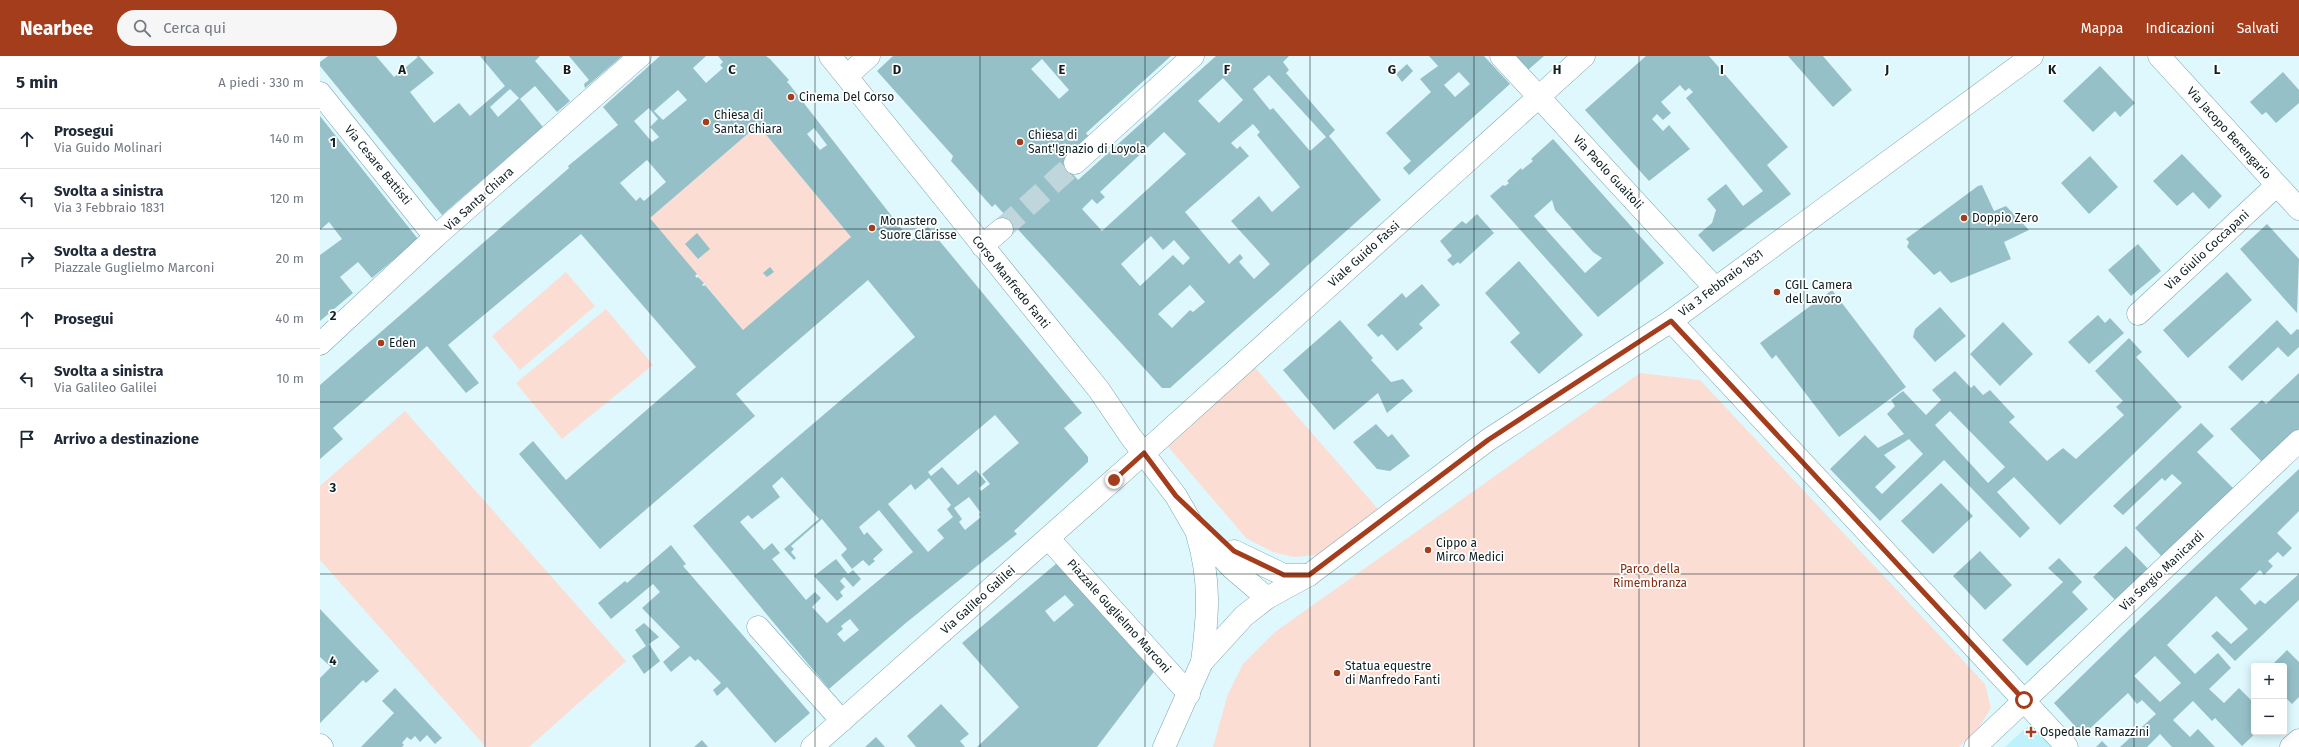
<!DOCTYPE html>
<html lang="it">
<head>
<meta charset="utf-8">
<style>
	body { margin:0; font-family:"Fira Sans",sans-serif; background:#f6f6f7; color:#1f2937 }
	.controls { position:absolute; right:12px; bottom:12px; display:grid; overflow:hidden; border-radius:4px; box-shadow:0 2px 10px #0003 }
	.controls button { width:36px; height:36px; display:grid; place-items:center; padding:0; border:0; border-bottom:1px solid #e0e1e3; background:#fff; color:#1f2937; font:20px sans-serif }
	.stop { position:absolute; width:12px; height:12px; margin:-9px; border:3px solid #a43d1c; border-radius:50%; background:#fff }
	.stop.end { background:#a43d1c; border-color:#fff; box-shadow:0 1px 4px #0008 }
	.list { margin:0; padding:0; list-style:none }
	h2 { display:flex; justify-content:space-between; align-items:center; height:52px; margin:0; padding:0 16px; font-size:17px }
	h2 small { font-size:13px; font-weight:400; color:#747a83 }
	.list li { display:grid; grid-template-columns:26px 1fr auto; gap:12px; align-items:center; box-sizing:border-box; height:60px; padding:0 16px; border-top:1px solid #e0e1e3 }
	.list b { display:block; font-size:15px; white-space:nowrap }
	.list p { margin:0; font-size:13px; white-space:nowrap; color:#747a83 }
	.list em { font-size:13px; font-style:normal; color:#747a83 }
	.icon { flex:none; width:22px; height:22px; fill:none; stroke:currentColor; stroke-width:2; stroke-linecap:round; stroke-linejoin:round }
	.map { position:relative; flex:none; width:1979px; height:691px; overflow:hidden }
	header { display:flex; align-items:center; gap:24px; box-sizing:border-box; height:56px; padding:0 20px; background:#a43d1c; color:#fff }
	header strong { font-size:19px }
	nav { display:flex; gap:22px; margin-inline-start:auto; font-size:14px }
	.search { width:280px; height:36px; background:#f6f6f7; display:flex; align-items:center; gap:10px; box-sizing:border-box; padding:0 14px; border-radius:22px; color:#747a83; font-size:15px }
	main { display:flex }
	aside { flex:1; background:#fff }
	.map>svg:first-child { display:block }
	.built { fill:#bdf2fc }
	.green { fill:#fbddd4 }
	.building { fill:#96c0c8; fill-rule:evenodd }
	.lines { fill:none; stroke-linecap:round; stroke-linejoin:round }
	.minor-tunnel { stroke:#bfd7dc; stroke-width:22; stroke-dasharray:22 11; stroke-linecap:butt }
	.minor-casing { stroke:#7ca5ad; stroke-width:23 }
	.tertiary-casing { stroke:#7ca5ad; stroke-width:23 }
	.minor { stroke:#fff; stroke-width:22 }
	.tertiary { stroke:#fff; stroke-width:22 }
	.route { stroke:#a43d1c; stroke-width:5 }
	.grid { fill:none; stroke:#0f1f22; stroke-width:1; stroke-opacity:0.55 }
	.poi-dot { fill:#a43d1c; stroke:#fff; stroke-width:1.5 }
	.labels { text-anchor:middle; stroke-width:3.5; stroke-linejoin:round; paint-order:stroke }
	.poi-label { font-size:12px; fill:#0f1f22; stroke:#fff; text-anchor:start }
	.street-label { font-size:12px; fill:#0f1f22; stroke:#fff }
	.park-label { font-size:12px; fill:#812b0e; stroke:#fff }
	.grid-label { font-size:13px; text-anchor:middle; font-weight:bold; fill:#0f1f22; stroke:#fff; stroke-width:3.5; stroke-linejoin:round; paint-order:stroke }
</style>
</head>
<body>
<header>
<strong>Nearbee</strong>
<div class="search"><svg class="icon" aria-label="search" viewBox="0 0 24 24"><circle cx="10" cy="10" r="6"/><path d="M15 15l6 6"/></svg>Cerca qui</div>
<nav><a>Mappa</a><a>Indicazioni</a><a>Salvati</a></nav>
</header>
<main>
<aside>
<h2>5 min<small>A piedi · 330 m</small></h2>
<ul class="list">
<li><svg class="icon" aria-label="ahead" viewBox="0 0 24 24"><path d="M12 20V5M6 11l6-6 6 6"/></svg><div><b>Prosegui</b><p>Via Guido Molinari</p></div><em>140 m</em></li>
<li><svg class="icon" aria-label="left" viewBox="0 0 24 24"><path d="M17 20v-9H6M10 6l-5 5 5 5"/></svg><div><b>Svolta a sinistra</b><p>Via 3 Febbraio 1831</p></div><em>120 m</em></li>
<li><svg class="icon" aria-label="right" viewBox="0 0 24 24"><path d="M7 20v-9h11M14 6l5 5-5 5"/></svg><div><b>Svolta a destra</b><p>Piazzale Guglielmo Marconi</p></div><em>20 m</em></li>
<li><svg class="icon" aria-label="ahead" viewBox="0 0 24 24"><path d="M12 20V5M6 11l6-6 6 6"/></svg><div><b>Prosegui</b></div><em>40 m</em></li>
<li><svg class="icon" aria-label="left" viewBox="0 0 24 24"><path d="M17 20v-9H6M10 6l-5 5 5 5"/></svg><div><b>Svolta a sinistra</b><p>Via Galileo Galilei</p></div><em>10 m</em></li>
<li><svg class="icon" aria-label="arrive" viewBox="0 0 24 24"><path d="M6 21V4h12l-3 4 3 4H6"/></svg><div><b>Arrivo a destinazione</b></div></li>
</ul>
</aside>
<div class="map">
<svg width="1979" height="691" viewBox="0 0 1979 691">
	<rect width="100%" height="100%" fill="#def8fd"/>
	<path class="built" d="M1712,666L1736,691H1685Z"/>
	<path class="green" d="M438,69L531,181L423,274L330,162Z
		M246,216L275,250L200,314L172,280Z
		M286,253L333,309L242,383L196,327Z
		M932,308L1058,453L997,499L974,501L953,496L926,482L844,386Z
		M1320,317L1380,324L1665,628L1671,652L1658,673L1639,691H893L908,638L923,608L955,576Z
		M85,355L306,605L209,691H166L0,504V430Z"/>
	<path class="building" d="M8,0H56L74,21L98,1L96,0H99L114,17L90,36L114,67L139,47L150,60L185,30L160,0H220L215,5L250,45L237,56L215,30L200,43L223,71L122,159L0,10V6ZM190,33L199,42L178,61L170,51Z
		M249,0H302L265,32L264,28L269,24Z
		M340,0H386L373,12L386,27L403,12L400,9L403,6L398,0H446L450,3L469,24L467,26L469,28L591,185L608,171L762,357L744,372L768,401V406L694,475L697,478L587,566L509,633L373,470L595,281L548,224L416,338L435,360L280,493L199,398L213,385L246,424L376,311L261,178L128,289L159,327L146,337L107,290L13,372L23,383L0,403V329L249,112L248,110L298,69L283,51ZM358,34L367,44L343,64L334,55ZM329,52L338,63L330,71L339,81L332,86L314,65ZM438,69L531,181L423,274L385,229L384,230L382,229L384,227L378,221L377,222L375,220L377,218L330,162ZM494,72L507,89L500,94L487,78ZM327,104L346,126L324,145L320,141L316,145L300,127ZM675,359L699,387L662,418L670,428L661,435L659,432L666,426L656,414L638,429L622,411L611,420L608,416ZM462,421L499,463L464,493L474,504L476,502L471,496L474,493L471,490L502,463L527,493L521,499L532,513L543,504L549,510L555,505L553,503L563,494L547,476L544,479L539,471L559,454L593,496L507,567L492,551L501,542L495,536L486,544L452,503L460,497L452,487L444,494L420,466L428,459L432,463L460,441L452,430ZM609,422L631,449L627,453L633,461L617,474L624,482L608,496L568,448L591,428L595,434ZM649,441L661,457L659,458L661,461L645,474L639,466L642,463L634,452ZM530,563L539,574L524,586L517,578L523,573L521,570Z
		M573,0H851L766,77L770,82L743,107L758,124L896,0H969L963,6L969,14L966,17L1015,74L1009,80L1061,144L850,332H842L675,148L672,151L631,105L633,100L557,15ZM722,3L749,34L739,43L711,13ZM949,19L1006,81L990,95L953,52L950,54L933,33ZM903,22L923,44L899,67L878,45ZM933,68L940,76L937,79L980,131L952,156L939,140L911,165L950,208L934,223L919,206L923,202L920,198L909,208L865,156L929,100L920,90L917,93L911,87ZM844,76L866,98L782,175L762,153L772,143L777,148L785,141L780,136ZM831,180L843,194L854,184L870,202L863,209L853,199L820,230L801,208ZM870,229L885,246L873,256L870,254L852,272L838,258Z
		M1109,0H1164L1190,28L1089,119L1083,112L1091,105L1066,77L1111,36L1100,23L1118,10ZM1139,16L1150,28L1135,41L1124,29Z
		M1195,0H1224L1208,14Z
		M1326,0H1389L1468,91L1447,109L1471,138L1393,196L1378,179L1392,167L1396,154L1387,143L1406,128L1423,150L1443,135L1366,42L1373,36L1369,32L1365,35L1360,29L1341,46L1351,57L1343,64L1337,58L1332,63L1343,75L1349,69L1370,93L1329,125L1265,54Z
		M1468,0H1503L1532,34L1513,51Z
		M1087,8L1093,15L1082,26L1076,18Z
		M1780,10L1815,47L1800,61L1795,55L1773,76L1743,45Z
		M1963,16L1979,34V47L1956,67L1946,56L1942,59L1930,46Z
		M0,60L98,183L52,222L38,206L20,221L33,237L0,265V199L22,183L9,166L0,174Z
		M1233,83L1344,207L1278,261L1170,140L1183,129L1185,130L1189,127L1187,125L1201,112L1202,114L1213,105L1211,103ZM1232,144L1235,154L1273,196L1282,202L1265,217L1214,160Z
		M1862,98L1902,140L1889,153L1873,136L1857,150L1833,125Z
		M1770,100L1798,131L1769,158L1741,127Z
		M1662,129L1674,155L1686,150L1709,174L1684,186L1691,203L1631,227L1620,215L1614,219L1587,191L1589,186L1586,183L1658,130Z
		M1157,158L1174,177L1140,208L1138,206L1133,210L1127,204L1132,200L1120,185L1142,165L1146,168Z
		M1947,168L1979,203L1977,257L1920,193Z
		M377,177L390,193L378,203L365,188Z
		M1818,188L1841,215L1811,240L1788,214Z
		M1199,205L1263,279L1219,318L1190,286L1200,277L1165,237Z
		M450,211L454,216L447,221L443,217Z
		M1907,216L1932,244L1868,302L1843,274Z
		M1102,228L1120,249L1099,268L1103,272L1077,295L1062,278L1058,281L1047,269L1082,237L1086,242Z
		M1512,234L1586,331L1519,381L1456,299L1452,303L1440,287Z
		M1620,251L1646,280L1615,306L1593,281L1595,273Z
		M1778,259L1785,267L1790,262L1804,277L1769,308L1748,286Z
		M1020,264L1053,302L1051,304L1071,326L1083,323L1093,335L1067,357L1058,337L1014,374L963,314Z
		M1957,264L1971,279L1977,273L1979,274V291L1968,301L1958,291L1922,325L1908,311Z
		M1683,266L1713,298L1680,330L1650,298Z
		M1809,282L1822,296L1816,301L1862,351L1740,469L1694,421L1677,436L1710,472L1700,482L1624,404L1560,465L1510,413L1545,379L1558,392L1584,378L1567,358L1575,350L1571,344L1583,335L1606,359L1621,344L1612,334L1635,315L1651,332L1654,329L1663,339L1670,334L1695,361L1689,366L1727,405L1743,392L1756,403L1804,359L1796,351L1803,345L1775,315ZM1630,355L1685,411L1668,427L1615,369ZM1589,383L1603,398L1562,438L1555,431L1576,411L1564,399Z
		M1979,317V373L1943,407L1910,373L1942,344L1946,348Z
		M1881,367L1894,380L1877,396L1916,435L1845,504L1815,472L1862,427L1852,418L1845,425L1842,422L1803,459L1793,450Z
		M1056,368L1068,381L1072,378L1090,400L1070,415L1057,413L1033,386Z
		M1979,413V455L1957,477L1972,492L1963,501L1958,496L1948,505L1953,510L1944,519L1940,514L1920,533L1935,549L1940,544L1945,548L1979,518V544L1915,605L1891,580L1897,575L1911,588L1928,573L1896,540L1847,589L1875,618L1898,597L1911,612L1889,633L1904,647L1919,632L1934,647V676H1937L1922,690L1895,662L1892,665L1873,645L1853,664L1870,681L1878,673L1895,691H1852L1840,678L1827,691H1800L1836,658L1822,644L1817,648L1808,637L1763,679L1734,647L1821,562ZM1835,600L1861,627L1840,646L1814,620Z
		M1621,427L1653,460L1613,498L1581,465Z
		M351,489L366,508L363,510L490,657L455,687L407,631L397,640L393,634L401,627L378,603L375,605L370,600L351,616L343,606L360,591L322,552L340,536L333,528L291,563L278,547L305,525L307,527Z
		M1806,490L1832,517L1799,548L1773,521Z
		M1660,495L1692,529L1665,554L1633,520Z
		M743,502L836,613L777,691H657L699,651L642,587ZM745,539L754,549L734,566L725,555Z
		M1739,502L1762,526L1752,536L1768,553L1707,610L1682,584L1743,526L1728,512Z
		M516,503L528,518L533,514L541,523L533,531L524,521L520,525L525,531L520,536L523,540L517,545L494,520Z
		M0,553L59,615L46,627L43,624L0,667V622L11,611L0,601Z
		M324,567L339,581L329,588L340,605L324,618L312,600L326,590L315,574Z
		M1967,594L1979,606V641L1972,648L1964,640V610H1951Z
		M75,632L122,682L115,688L107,679L100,686L95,680L91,684L87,681L82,687L84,689L82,691H41L74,657L62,645Z
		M621,648L649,678L640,685L645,691H596L587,680Z
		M556,681L565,691H545Z
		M382,684L388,691H374Z
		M1782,685L1788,691H1776Z"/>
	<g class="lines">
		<path class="minor-tunnel" d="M682,173L755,107"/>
		<defs>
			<path id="minor" d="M510,0L779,334L811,381L856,440L875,473L913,513L947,542
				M1181,0L1394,231
				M1839,0L1979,153
				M527,20L549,0
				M0,37L115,181
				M755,107L873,0
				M662,190L682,173
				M1818,258L1957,129
				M1351,265L1747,691
				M0,288L115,181L320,0
				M877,478C891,525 888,559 882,606
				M728,482L869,638
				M914,495L964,519H989
				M438,571L522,665
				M0,689L2,691
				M492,691L824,397L1264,0
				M1655,691L1979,385
				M1971,691L1979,684"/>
			<path id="tertiary" d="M844,691L882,606L924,560L947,542L989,519L1168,384L1351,265L1712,0"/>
		</defs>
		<use href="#minor" class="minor-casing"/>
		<use href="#tertiary" class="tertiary-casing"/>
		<use href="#minor" class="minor"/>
		<use href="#tertiary" class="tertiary"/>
	</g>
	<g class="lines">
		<path class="route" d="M794,424L824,397L856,440L914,495L964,519H989L1168,384L1351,265L1704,644"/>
	</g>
	<path class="grid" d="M165,0V691M330,0V691M495,0V691M660,0V691M825,0V691M990,0V691M1154,0V691M1319,0V691M1484,0V691M1649,0V691M1814,0V691M0,173H1979M0,346H1979M0,518H1979"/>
	<g class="poi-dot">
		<circle cx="471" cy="41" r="4"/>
		<circle cx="386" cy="66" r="4"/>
		<circle cx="700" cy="86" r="4"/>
		<circle cx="1644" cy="162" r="4"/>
		<circle cx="552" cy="172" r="4"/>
		<circle cx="1457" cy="236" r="4"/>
		<circle cx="61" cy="287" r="4"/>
		<circle cx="1108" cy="494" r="4"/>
		<circle cx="1017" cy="617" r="4"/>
		<path d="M1709 670h4v4h4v4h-4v4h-4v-4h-4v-4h4z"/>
	</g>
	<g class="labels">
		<g class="poi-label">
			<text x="479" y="45">Cinema Del Corso</text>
			<text x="394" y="63">Chiesa di<tspan x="394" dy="14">Santa Chiara</tspan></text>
			<text x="708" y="83">Chiesa di<tspan x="708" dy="14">Sant'Ignazio di Loyola</tspan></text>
			<text x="1652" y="166">Doppio Zero</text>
			<text x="560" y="169">Monastero<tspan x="560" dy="14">Suore Clarisse</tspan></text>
			<text x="1465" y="233">CGIL Camera<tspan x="1465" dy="14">del Lavoro</tspan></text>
			<text x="69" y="291">Eden</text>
			<text x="1116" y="491">Cippo a<tspan x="1116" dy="14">Mirco Medici</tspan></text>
			<text x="1025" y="614">Statua equestre<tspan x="1025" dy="14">di Manfredo Fanti</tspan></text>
			<text x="1720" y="680">Ospedale Ramazzini</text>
		</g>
		<g class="street-label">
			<text transform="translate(1909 77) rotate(48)" y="4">Via Jacopo Berengario</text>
			<text transform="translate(58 109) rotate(51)" y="4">Via Cesare Battisti</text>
			<text transform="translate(1288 116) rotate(47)" y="4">Via Paolo Guaitoli</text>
			<text transform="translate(159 143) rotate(-42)" y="4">Via Santa Chiara</text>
			<text transform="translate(1887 194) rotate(-43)" y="4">Via Giulio Coccapani</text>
			<text transform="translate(1044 198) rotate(-42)" y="4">Viale Guido Fassi</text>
			<text transform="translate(691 226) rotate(51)" y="4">Corso Manfredo Fanti</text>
			<text transform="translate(1401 227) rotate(-37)" y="4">Via 3 Febbraio 1831</text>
			<text transform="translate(1842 515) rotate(-43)" y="4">Via Sergio Manicardi</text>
			<text transform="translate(658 544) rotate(-42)" y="4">Via Galileo Galilei</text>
			<text transform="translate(799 560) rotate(48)" y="4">Piazzale Guglielmo Marconi</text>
		</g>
		<g class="park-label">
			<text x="1330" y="517">Parco della<tspan x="1330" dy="14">Rimembranza</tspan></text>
		</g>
	</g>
	<g class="grid-label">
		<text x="82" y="18">A</text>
		<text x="247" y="18">B</text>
		<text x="412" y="18">C</text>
		<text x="577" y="18">D</text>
		<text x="742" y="18">E</text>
		<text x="907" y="18">F</text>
		<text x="1072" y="18">G</text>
		<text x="1237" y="18">H</text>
		<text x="1402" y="18">I</text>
		<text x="1567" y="18">J</text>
		<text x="1732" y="18">K</text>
		<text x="1897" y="18">L</text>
		<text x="13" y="91">1</text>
		<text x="13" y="264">2</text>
		<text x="13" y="436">3</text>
		<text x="13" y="609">4</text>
	</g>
</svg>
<div class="controls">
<button>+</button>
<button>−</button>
</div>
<div class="stop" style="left:1704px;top:644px"></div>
<div class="stop end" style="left:794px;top:424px"></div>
</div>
</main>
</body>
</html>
